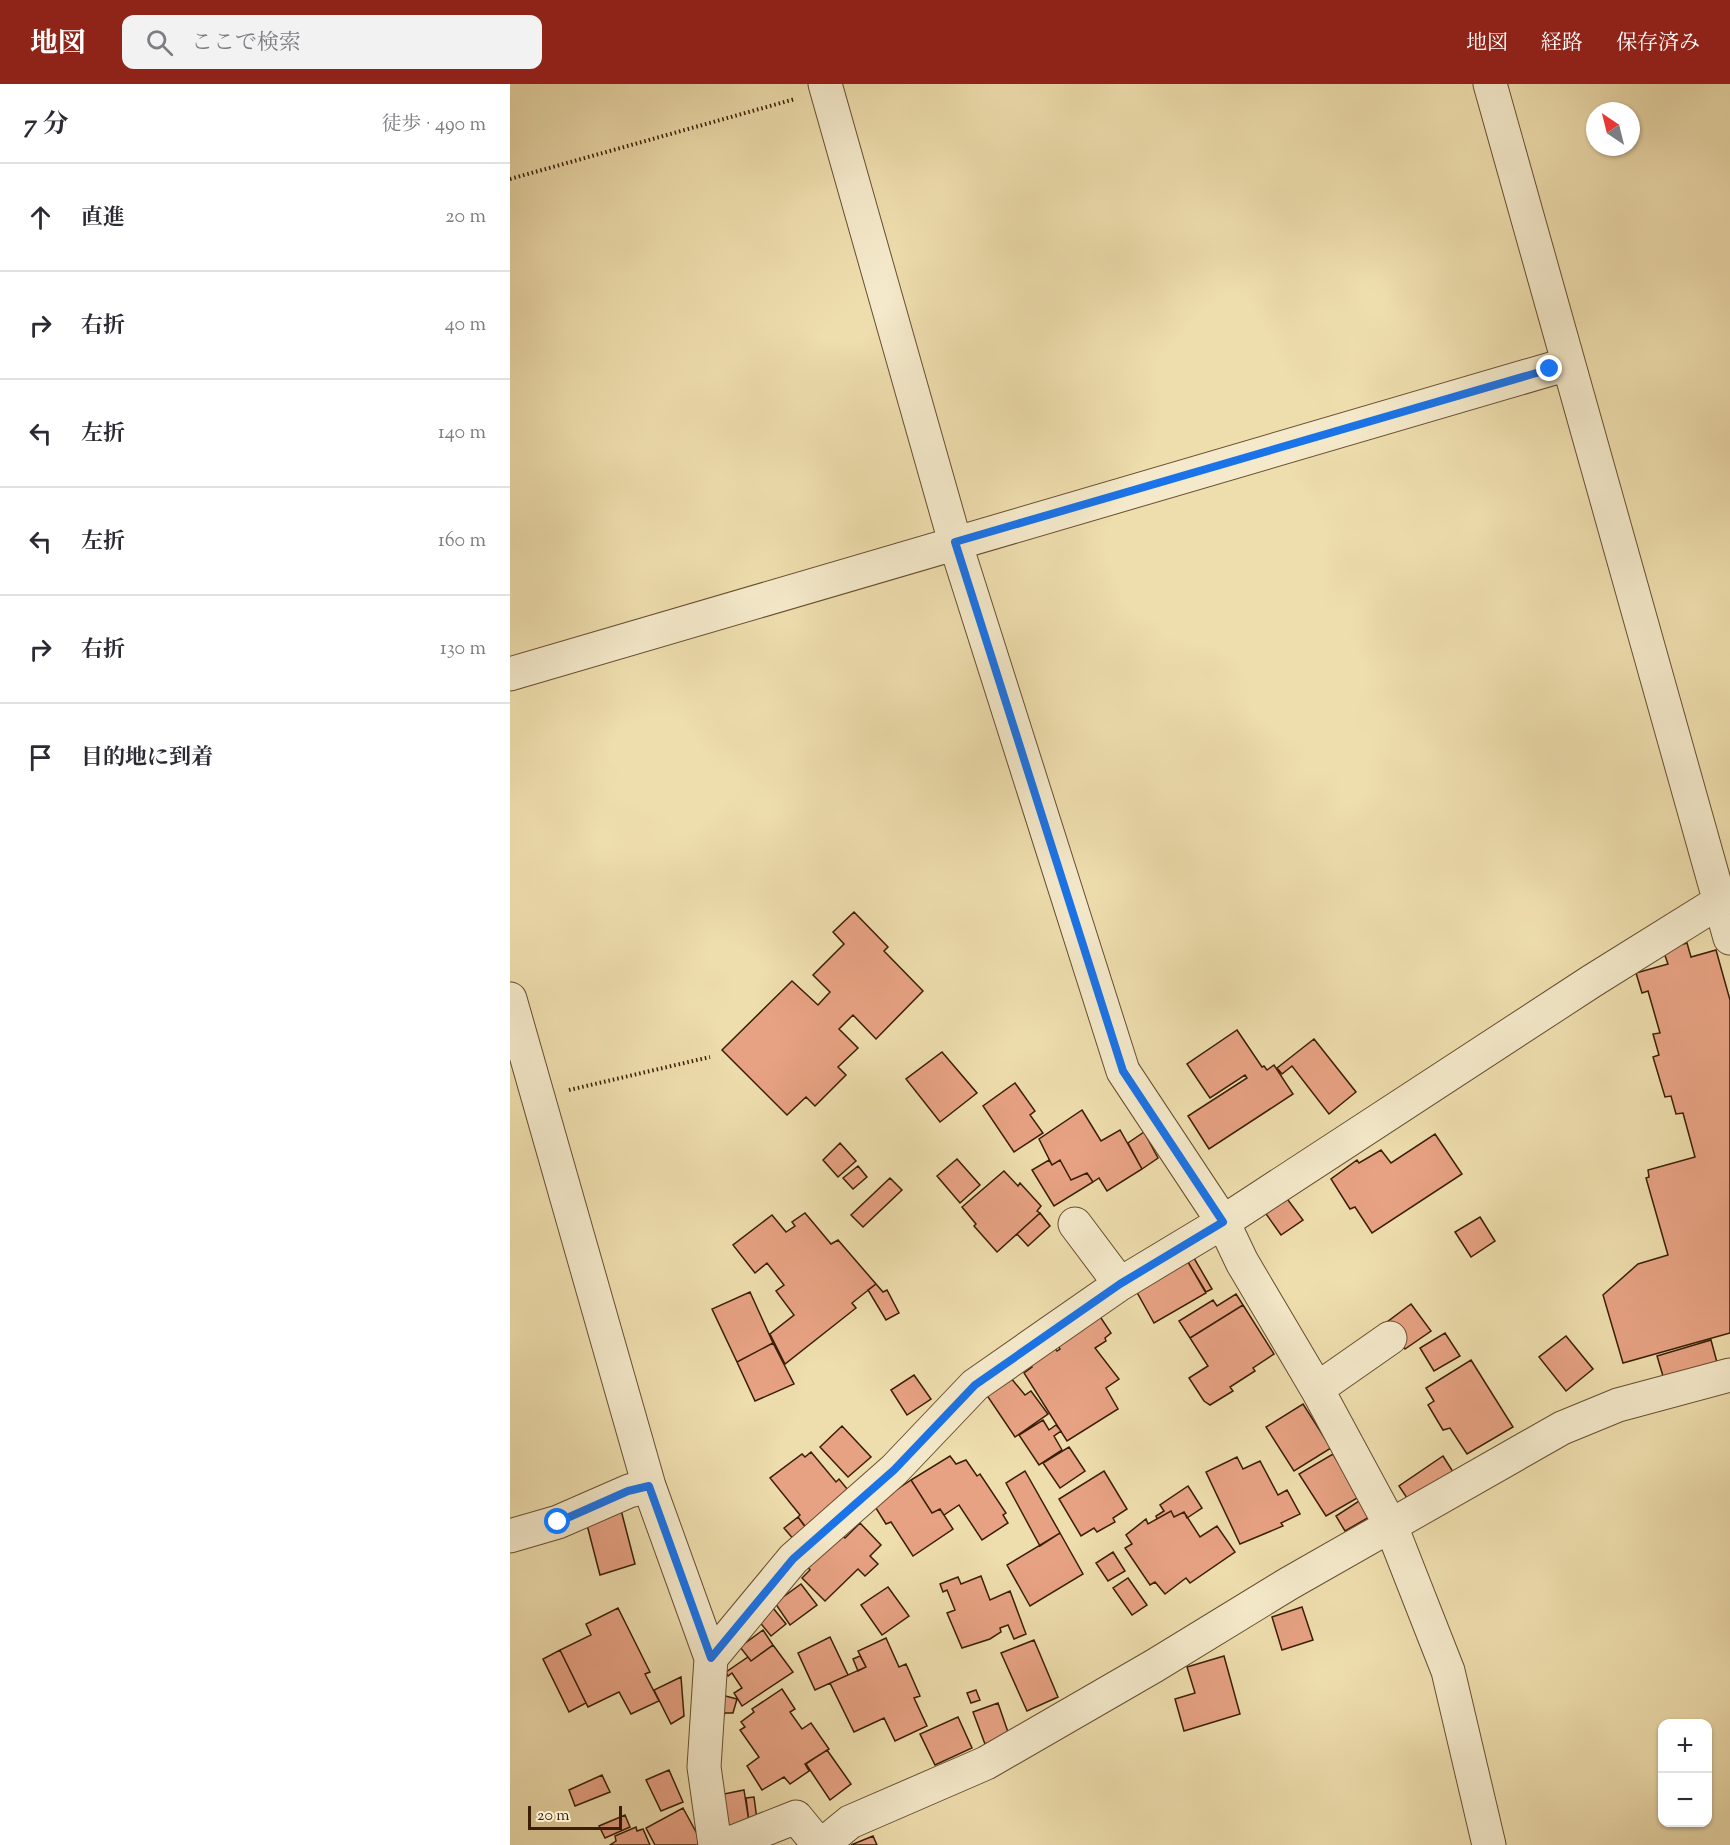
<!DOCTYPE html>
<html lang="ja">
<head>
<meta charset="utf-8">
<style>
	body { margin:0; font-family:"Sorts Mill Goudy","Noto Serif JP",serif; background:#f2f2f3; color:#2b2b33 }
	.controls { position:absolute; right:18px; bottom:18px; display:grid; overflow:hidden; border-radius:12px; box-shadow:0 2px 4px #0004 }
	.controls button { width:54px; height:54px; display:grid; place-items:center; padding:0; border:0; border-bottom:2px solid #e1e1e2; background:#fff; color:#2b2b33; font:30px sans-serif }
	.compass { position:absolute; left:1076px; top:18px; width:54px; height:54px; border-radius:50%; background:#fff; box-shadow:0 2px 4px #0004; rotate:325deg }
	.scale { position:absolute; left:18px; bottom:15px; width:94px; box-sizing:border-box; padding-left:6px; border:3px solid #3a1e06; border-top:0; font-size:16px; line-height:21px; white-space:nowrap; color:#3a1e06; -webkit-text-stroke:4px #f4e9ca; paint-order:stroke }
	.stop { position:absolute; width:18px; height:18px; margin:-14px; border:4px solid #1a73e8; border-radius:50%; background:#fff }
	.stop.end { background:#1a73e8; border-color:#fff; box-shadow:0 2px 6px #0008 }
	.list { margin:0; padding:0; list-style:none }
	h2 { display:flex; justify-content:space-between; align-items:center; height:78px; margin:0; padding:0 24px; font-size:26px }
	h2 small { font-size:20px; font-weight:400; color:#7c7c81 }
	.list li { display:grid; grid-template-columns:39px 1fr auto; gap:18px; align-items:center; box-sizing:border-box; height:108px; padding:0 24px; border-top:2px solid #e1e1e2 }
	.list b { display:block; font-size:22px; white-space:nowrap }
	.list em { font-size:20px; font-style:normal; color:#7c7c81 }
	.icon { flex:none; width:33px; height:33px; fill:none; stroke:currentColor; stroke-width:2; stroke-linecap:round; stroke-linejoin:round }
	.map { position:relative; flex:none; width:1220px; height:1761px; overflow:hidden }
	header { display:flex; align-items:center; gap:36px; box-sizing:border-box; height:84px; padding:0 30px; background:#8f2418; color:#fff }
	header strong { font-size:28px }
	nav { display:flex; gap:33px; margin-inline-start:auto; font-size:21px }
	.search { width:420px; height:54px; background:#f2f2f3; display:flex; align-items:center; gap:15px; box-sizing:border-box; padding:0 21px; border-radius:12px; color:#7c7c81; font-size:22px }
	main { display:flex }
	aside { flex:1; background:#fff }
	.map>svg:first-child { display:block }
	.building { fill:#e7a283; stroke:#3a1e06; stroke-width:1.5 }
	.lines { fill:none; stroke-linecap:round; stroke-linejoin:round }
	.minor-casing { stroke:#674e30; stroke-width:35 }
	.path { stroke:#3a1e06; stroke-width:4; stroke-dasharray:1.5 3; stroke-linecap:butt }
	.minor { stroke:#f4e9ca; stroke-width:33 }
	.route { stroke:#1a73e8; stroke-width:8 }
</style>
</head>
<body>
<header>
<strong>地図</strong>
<div class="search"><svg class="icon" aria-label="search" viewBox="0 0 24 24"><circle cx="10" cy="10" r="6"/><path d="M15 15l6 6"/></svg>ここで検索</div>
<nav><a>地図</a><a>経路</a><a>保存済み</a></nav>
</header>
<main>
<aside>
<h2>7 分<small>徒歩 · 490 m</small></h2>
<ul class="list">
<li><svg class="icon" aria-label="ahead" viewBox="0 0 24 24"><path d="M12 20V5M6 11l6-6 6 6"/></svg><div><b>直進</b></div><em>20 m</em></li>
<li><svg class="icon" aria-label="right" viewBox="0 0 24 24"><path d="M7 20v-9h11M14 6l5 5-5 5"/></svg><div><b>右折</b></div><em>40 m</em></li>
<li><svg class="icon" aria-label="left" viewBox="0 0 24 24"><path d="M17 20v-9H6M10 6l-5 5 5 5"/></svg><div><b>左折</b></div><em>140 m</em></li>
<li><svg class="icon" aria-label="left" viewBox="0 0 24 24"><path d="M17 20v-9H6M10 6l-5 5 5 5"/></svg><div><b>左折</b></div><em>160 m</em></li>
<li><svg class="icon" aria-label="right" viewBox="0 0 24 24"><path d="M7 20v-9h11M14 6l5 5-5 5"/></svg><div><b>右折</b></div><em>130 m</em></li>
<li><svg class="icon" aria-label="arrive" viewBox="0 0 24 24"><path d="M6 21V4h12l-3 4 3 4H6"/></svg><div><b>目的地に到着</b></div></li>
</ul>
</aside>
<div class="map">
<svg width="1220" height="1761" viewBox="0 0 1220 1761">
	<rect width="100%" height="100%" fill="#eeddad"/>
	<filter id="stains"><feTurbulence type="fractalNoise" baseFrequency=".00333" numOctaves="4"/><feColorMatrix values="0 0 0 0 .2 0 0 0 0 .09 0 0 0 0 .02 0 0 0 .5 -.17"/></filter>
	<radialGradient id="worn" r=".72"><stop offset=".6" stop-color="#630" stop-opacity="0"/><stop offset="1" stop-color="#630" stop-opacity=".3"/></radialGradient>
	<path class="building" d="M344,828L378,863L374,867L413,907L366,955L343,931L329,945L348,964L328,983L336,991L305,1022L296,1013L277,1031L212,966L282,897L308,921L320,908L303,891L334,860L323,848Z
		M1177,859L1181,873L1206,866L1220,916V1249L1113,1279L1093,1211L1128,1180L1158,1171L1136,1094L1139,1093L1138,1086L1185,1073L1173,1029L1166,1030L1161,1012L1155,1013L1143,973L1149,971L1143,950L1150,949L1138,907L1132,909L1126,889L1158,880L1153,866Z
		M727,946L752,983L754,982L757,986L764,981L783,1010L699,1065L678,1032L737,994L735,991L700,1014L677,980Z
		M804,955L846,1008L819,1030L782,982L772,990L767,984Z
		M432,968L467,1009L430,1038L396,995Z
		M505,999L525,1027L520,1031L533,1049L504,1068L473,1022Z
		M572,1026L591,1057L610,1046L632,1085L597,1107L589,1094L583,1098L577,1089L561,1096L550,1076L542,1081L529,1055Z
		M634,1048L648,1074L632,1085L618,1059Z
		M925,1050L952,1090L862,1149L845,1123L840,1125L821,1095L847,1076L849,1079L871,1066L881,1079Z
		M330,1059L346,1077L328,1093L313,1076Z
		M447,1075L470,1101L450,1119L427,1092Z
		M539,1076L542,1081L550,1076L561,1096L577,1089L583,1098L544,1122L522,1086Z
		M348,1082L357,1093L343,1105L333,1094Z
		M494,1087L508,1102L510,1099L531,1122L527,1127L530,1129L487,1168L464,1142L466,1140L452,1123Z
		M380,1094L392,1106L353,1143L341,1131Z
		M775,1112L793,1136L771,1151L754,1127Z
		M295,1129L321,1160L328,1156L366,1200L342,1219L346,1224L275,1280L260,1250L284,1231L266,1207L274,1201L257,1179L245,1189L223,1161L262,1131L276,1148L285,1142L282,1138Z
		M530,1129L540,1142L518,1162L507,1150Z
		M970,1133L985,1157L961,1173L945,1148Z
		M681,1169L702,1205L696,1208L675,1173Z
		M675,1173L696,1209L644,1239L624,1203Z
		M366,1200L373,1208L377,1206L389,1229L376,1236L358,1206Z
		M240,1208L263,1259L227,1278L202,1225Z
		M726,1210L733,1221L680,1254L669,1237L703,1216L707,1222Z
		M901,1220L921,1247L895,1265L877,1238Z
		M733,1221L764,1270L743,1284L745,1287L720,1303L723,1307L700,1321L694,1317L679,1294L698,1282L680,1254Z
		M587,1228L601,1249L595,1254L596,1257L585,1264L609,1295L596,1304L608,1325L557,1357L514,1289L522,1283L519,1278L543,1262L547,1267L550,1265L544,1255Z
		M935,1249L950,1272L924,1287L910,1264Z
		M1056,1252L1083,1285L1056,1307L1029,1273Z
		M1201,1256L1209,1286L1156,1302L1147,1272Z
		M263,1259L284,1300L245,1317L227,1278Z
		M961,1276L1003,1343L957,1370L940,1344L933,1346L918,1321L924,1317L916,1304Z
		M404,1291L421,1315L397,1331L381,1306Z
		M500,1293L515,1311L521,1307L538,1330L505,1353L476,1310Z
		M793,1320L821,1364L784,1387L756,1343Z
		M533,1336L539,1346L546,1341L551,1347L544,1352L552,1366L529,1381L509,1351Z
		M332,1342L361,1373L338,1393L310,1363Z
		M559,1363L575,1387L550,1404L533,1379Z
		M301,1368L326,1398L329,1395L342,1411L298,1447L288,1433L290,1431L260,1394L292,1370L295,1373Z
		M823,1370L849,1413L816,1432L789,1390Z
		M440,1372L446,1380L456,1376L467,1392L470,1390L496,1429L493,1431L498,1439L472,1456L449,1421L434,1431L430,1425L422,1429L401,1396Z
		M933,1372L945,1391L901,1420L889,1402Z
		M727,1373L733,1385L750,1377L768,1411L777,1406L790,1430L771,1439L773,1442L730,1460L696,1388Z
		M515,1387L550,1449L530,1462L496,1399Z
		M594,1387L617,1425L603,1434L605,1438L587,1448L584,1444L571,1452L549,1415Z
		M401,1396L422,1429L430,1425L443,1445L403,1472L381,1438L376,1440L364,1421Z
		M678,1402L692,1424L677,1434L674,1428L664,1433L661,1427L647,1435L646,1432L654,1427L650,1421Z
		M852,1415L861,1432L835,1447L826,1432Z
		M111,1426L125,1480L90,1491L77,1441Z
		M661,1427L664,1433L674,1428L690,1453L707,1442L725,1468L680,1499L676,1494L655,1510L645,1498L640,1501L615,1464L622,1460L616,1451L636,1435L638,1440Z
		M288,1433L298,1446L285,1457L274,1444Z
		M350,1439L371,1461L360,1472L368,1480L355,1492L348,1485L315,1517L292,1494L300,1486L298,1483L331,1450L335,1454Z
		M550,1449L573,1490L520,1522L497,1481Z
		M603,1468L615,1487L598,1497L586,1479Z
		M471,1492L480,1516L500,1507L516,1550L504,1555L498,1541L490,1544L491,1548L480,1555L452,1564L437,1529L445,1526L437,1506L433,1508L430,1500L448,1493L451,1500Z
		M618,1494L637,1521L622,1531L603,1504Z
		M291,1500L307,1521L280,1541L265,1519Z
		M378,1503L399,1532L372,1551L351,1521Z
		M792,1523L803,1556L772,1566L762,1533Z
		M108,1524L140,1588L135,1590L149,1617L121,1630L109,1608L78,1623L50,1566L81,1551L76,1540Z
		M263,1524L276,1540L261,1552L248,1536Z
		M253,1546L263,1561L241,1577L230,1563Z
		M320,1553L338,1591L305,1606L288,1569Z
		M376,1554L389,1583L396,1580L410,1612L404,1614L417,1642L385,1657L374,1634L344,1648L320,1599L356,1583L348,1567Z
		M524,1556L548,1613L517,1627L491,1569Z
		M263,1561L283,1588L232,1622L224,1609L232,1604L222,1589L218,1592L216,1588L238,1573L241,1577Z
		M50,1566L76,1619L59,1628L33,1575Z
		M350,1572L356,1583L348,1587L343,1575Z
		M714,1572L730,1630L674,1647L665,1615L685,1609L677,1583Z
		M171,1593L174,1632L161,1640L144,1606Z
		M272,1605L285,1625L280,1628L292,1645L301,1639L319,1665L295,1680L299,1687L280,1700L274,1693L252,1706L237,1682L249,1673L230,1646L235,1643L231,1638L244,1628L242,1625Z
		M466,1606L470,1616L461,1619L457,1609Z
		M208,1610L227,1615L223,1629H215L212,1635Z
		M488,1619L499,1651L475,1660L463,1628Z
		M448,1633L462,1664L425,1681L410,1650Z
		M317,1666L341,1700L320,1716L296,1680Z
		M159,1686L173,1718L151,1727L136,1696Z
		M92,1691L100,1708L65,1722L59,1706Z
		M234,1706L239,1738L216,1743L209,1711Z
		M244,1713L247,1736L239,1738L236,1714Z
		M173,1724L191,1757L189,1761H145L136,1744Z
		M115,1731L120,1743L95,1754L89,1742Z
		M126,1743L127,1747L133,1745L140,1761H100L106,1757L105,1752Z
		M363,1752L367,1761H341Z"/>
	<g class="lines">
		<defs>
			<path id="minor" d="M315,0L445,458L613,987L713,1138L732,1178L807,1305L881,1442L938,1587L979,1761
				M980,0L1220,854
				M0,590L1058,280
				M0,915L139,1402L201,1574L194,1683L205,1761
				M565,1140L610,1200
				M807,1305L880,1254
				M0,1452L48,1438L119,1407L139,1402
				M201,1574L283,1475L384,1386L465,1301L610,1200L713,1138L1082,897L1220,811
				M206,1757L223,1758L286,1733L309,1761
				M312,1761L340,1738L476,1679L644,1582L778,1500L1052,1344L1108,1321L1220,1291"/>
		</defs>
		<use href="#minor" class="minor-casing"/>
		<path class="path" d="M0,95L285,15
			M59,1006L200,973"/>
		<use href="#minor" class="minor"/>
	</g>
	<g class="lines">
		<path class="route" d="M48,1438L118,1407L139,1402L201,1574L283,1475L384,1386L465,1301L610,1200L713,1138L613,987L445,458L1040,285"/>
	</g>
	<rect width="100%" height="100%" filter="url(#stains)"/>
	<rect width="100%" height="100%" fill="url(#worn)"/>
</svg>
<div class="controls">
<button>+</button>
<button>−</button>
</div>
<svg class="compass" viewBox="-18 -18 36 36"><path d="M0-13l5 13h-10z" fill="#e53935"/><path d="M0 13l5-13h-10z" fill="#7c7c81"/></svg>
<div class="scale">20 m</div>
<div class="stop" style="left:48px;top:1438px"></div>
<div class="stop end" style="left:1040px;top:285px"></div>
</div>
</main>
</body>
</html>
